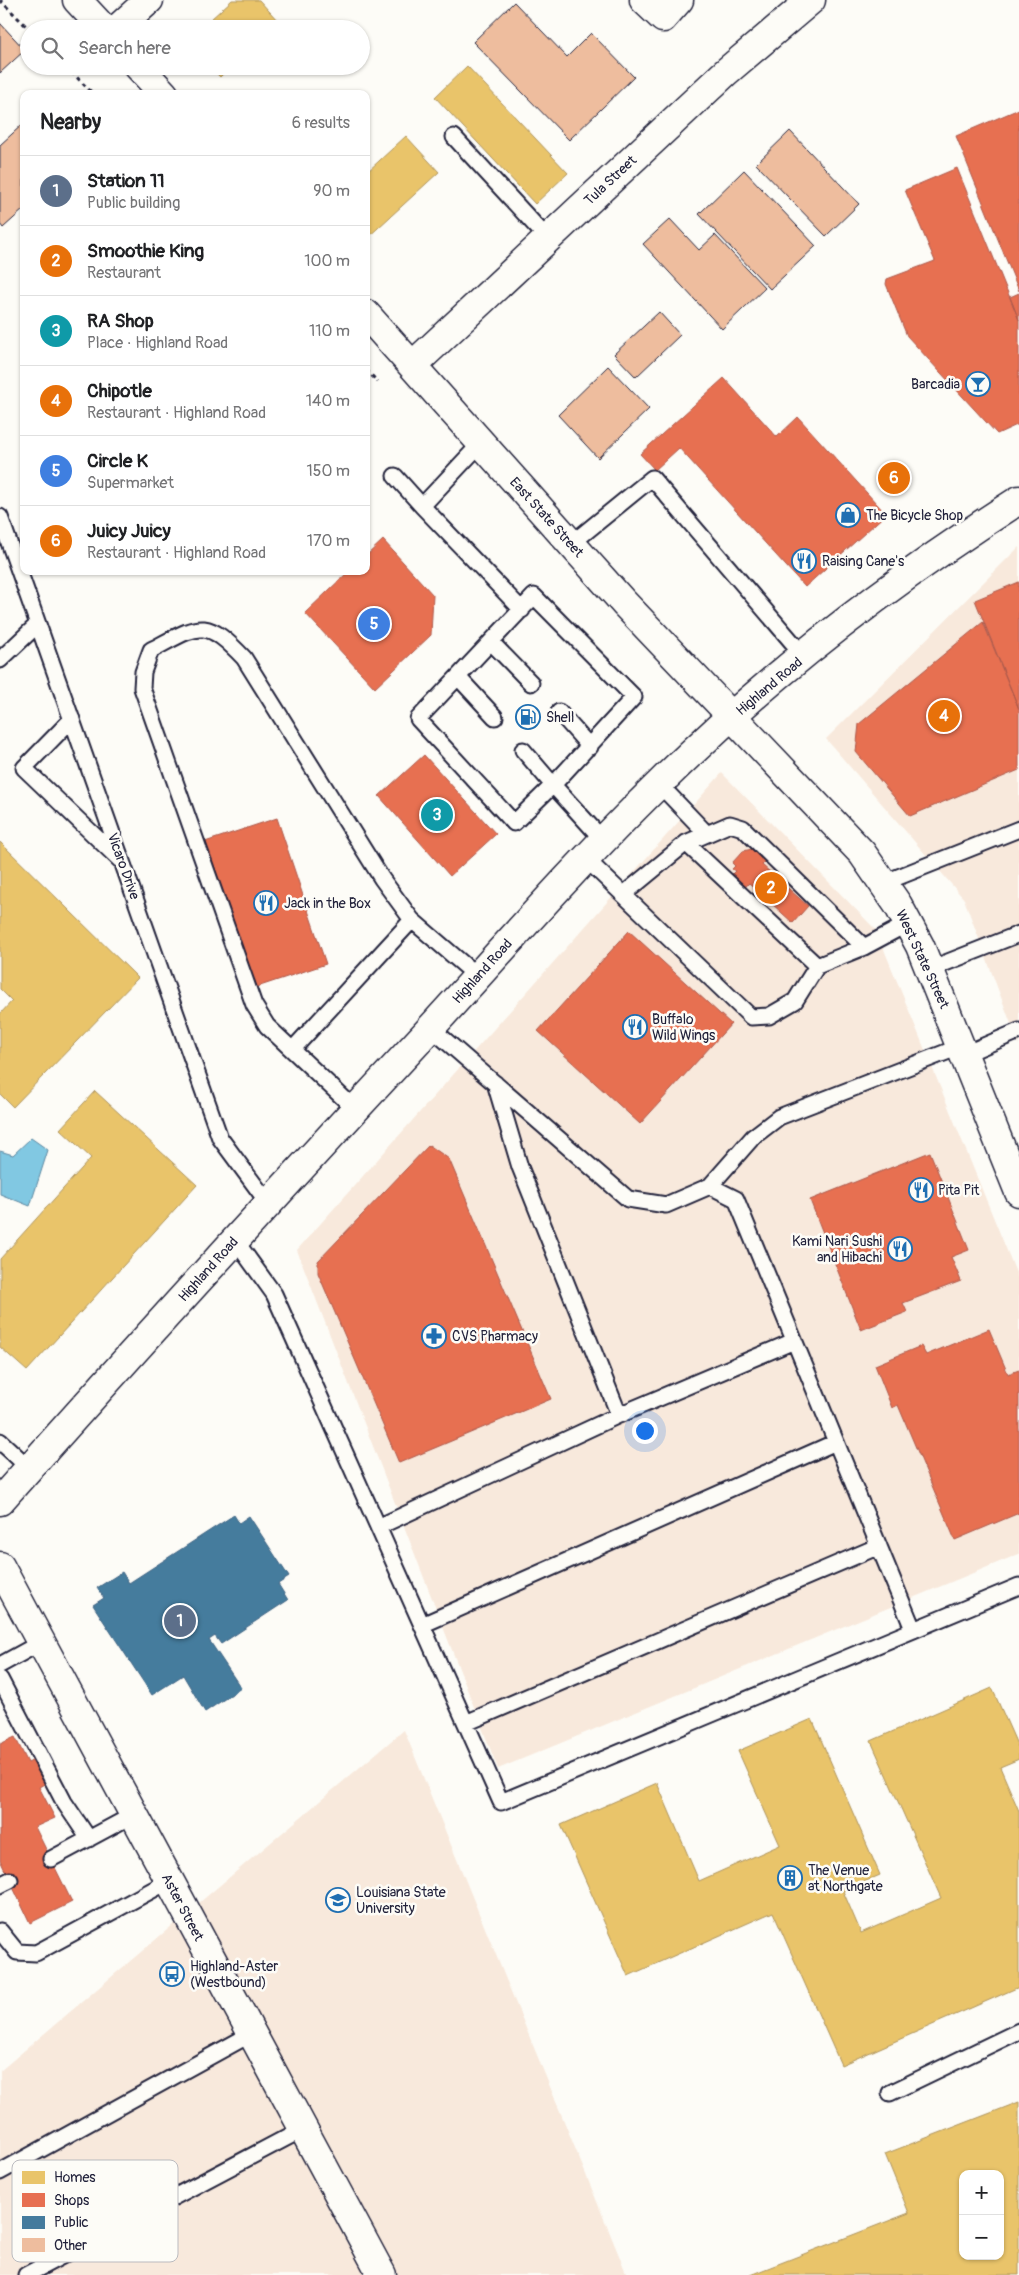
<!DOCTYPE html>
<html lang="en">
<head>
<meta charset="utf-8">
<style>
	body { margin:0; font-family:Pangolin,sans-serif; background:#f6f6f6; color:#202124 }
	.controls { position:absolute; right:15px; bottom:15px; display:grid; overflow:hidden; border-radius:10px; box-shadow:0 1px 4px #0004 }
	.controls button { width:45px; height:45px; display:grid; place-items:center; padding:0; border:0; border-bottom:1px solid #e0e0e0; background:#fff; color:#202124; font:25px sans-serif }
	.you { position:absolute; left:644px; top:1430px; width:18px; height:18px; margin:-12px; border:4px solid #fff; border-radius:50%; background:#1a73e8; box-shadow:0 0 0 8px #1a73e833 }
	.badge { display:grid; place-items:center; width:32px; height:32px; border-radius:50%; background:#db2777; color:#fff; font-size:16px; font-weight:700 }
	.pin { position:absolute; translate:-50% -50%; border:2px solid #fff; box-shadow:0 1px 5px #0006 }
	.list { margin:0; padding:0; list-style:none }
	h2 { display:flex; justify-content:space-between; align-items:center; height:65px; margin:0; padding:0 20px; font-size:21px }
	h2 small { font-size:16px; font-weight:400; color:#757577 }
	.list li { display:grid; grid-template-columns:32px 1fr auto; gap:15px; align-items:center; box-sizing:border-box; height:70px; padding:0 20px; border-top:1px solid #e0e0e0 }
	.list b { display:block; font-size:19px; white-space:nowrap }
	.list p { margin:0; font-size:16px; white-space:nowrap; color:#757577 }
	.list em { font-size:16px; font-style:normal; color:#757577 }
	.icon { flex:none; width:28px; height:28px; fill:none; stroke:currentColor; stroke-width:2; stroke-linecap:round; stroke-linejoin:round }
	.map { position:relative; flex:none; width:1019px; height:2275px; overflow:hidden }
	.search { position:absolute; background:#fff; box-shadow:0 1px 4px #0004; left:20px; top:20px; width:350px; height:55px; display:flex; align-items:center; gap:12px; box-sizing:border-box; padding:0 18px; border-radius:28px; color:#757577; font-size:19px }
	.panel { position:absolute; background:#fff; box-shadow:0 1px 4px #0004; left:20px; top:90px; width:350px; height:485px; border-radius:10px }
	.map>svg:first-child { display:block }
	.built { fill:#f8e9dc }
	.water { fill:#81c8e2; stroke:#5b869f }
	.homes { fill:#e9c46a; stroke:#ad935c; fill-rule:evenodd }
	.shops { fill:#e76f51; stroke:#ac584a }
	.public { fill:#457b9d; stroke:#3a6080 }
	.building { fill:#eebd9e; stroke:#22223b }
	.lines { fill:none; stroke-linecap:round; stroke-linejoin:round }
	.lane-casing { stroke:#22223b; stroke-width:19 }
	.street-casing { stroke:#22223b; stroke-width:31 }
	.secondary-casing { stroke:#22223b; stroke-width:31 }
	.path { stroke:#22223b; stroke-width:3; stroke-dasharray:4 4; stroke-linecap:butt }
	.lane { stroke:#fdfcf7; stroke-width:15 }
	.street { stroke:#fdfcf7; stroke-width:28 }
	.secondary { stroke:#fdfcf7; stroke-width:28 }
	.labels { text-anchor:middle; stroke-width:5; stroke-linejoin:round; paint-order:stroke }
	.street-label { font-size:14px; fill:#22223b; stroke:#fdfcf7 }
	.poi-label { font-size:14px; fill:#22223b; stroke:#fdfcf7; text-anchor:start }
	.key { fill:#fdfcf7; stroke:#bbbbbf; stroke-width:1 }
	.key-label { font-size:14px; fill:#22223b }
</style>
</head>
<body>
<div class="map">
<svg width="1019" height="2275" viewBox="0 0 1019 2275">
	<rect width="100%" height="100%" fill="#fdfcf7"/>
	<filter id="ink" filterUnits="userSpaceOnUse"><feTurbulence type="fractalNoise" baseFrequency=".02" numOctaves="2"/><feDisplacementMap in="SourceGraphic" scale="10" xChannelSelector="R" yChannelSelector="G"/><feConvolveMatrix kernelMatrix="1 2 1 2 8 2 1 2 1" color-interpolation-filters="sRGB"/></filter>
	<g filter="url(#ink)">
		<path class="built" d="M1019,547V1045L964,899L826,739Z
			M722,773L876,930L1019,1280V1554L498,1769L297,1250Z
			M404,1730L627,2275H0V2071Z"/>
		<path class="water" d="M31,1138L48,1150L30,1206L0,1194V1151L13,1155Z"/>
		<path class="homes" d="M232,0H259L279,22L272,29H200Z
			M209,66H231L220,77Z
			M467,66L568,173L535,204L435,97Z
			M406,136L439,172L366,239V173Z
			M0,842L138,978L13,1107L0,1094V1014L12,1001L0,989Z
			M95,1091L197,1185L27,1371L0,1347V1259L91,1158L60,1129Z
			M992,1688L1019,1749V1759L1000,1767L1019,1811V1987L841,2065L773,1912L628,1976L561,1825L657,1783L699,1881L780,1845L738,1751L812,1719L880,1875L843,1891L861,1933L941,1898L871,1741Z
			M1019,2102V2275H750L909,2213L885,2154ZM963,2174H1000V2256H963Z"/>
		<path class="shops" d="M1019,109V291L956,136Z
			M957,168L1019,320V424L997,434L907,336L886,284L887,279L935,261L905,190Z
			M1019,293V320L1010,297Z
			M724,378L777,437L798,417L886,514L805,587L679,448L655,470L640,454Z
			M383,540L433,595L431,635L375,688L305,613L349,571H366V556Z
			M1019,582V709L975,600Z
			M983,622L1019,709V770L910,816L856,752L859,724Z
			M424,755L496,834L450,876L379,796Z
			M277,818L326,964L254,988L205,842Z
			M752,849L766,861L762,865L808,906L793,923L749,883L740,893L726,880L735,871L732,869L735,866L732,863L743,851Z
			M629,931L731,1024L640,1124L538,1031Z
			M429,1145L449,1159L551,1399L399,1463L318,1273V1261Z
			M930,1152L969,1250L951,1257L961,1281L903,1303L907,1312L861,1330L810,1200Z
			M989,1329L1008,1374L1019,1370V1513L955,1540L898,1405L892,1408L875,1365L921,1346L926,1355Z
			M15,1737L28,1763L37,1758L48,1782L39,1787L55,1818L35,1827L72,1902L30,1923L0,1860V1744Z"/>
		<path class="public" d="M234,1515L239,1523L249,1516L289,1577L278,1584L288,1600L221,1644L215,1636L209,1640L241,1688L205,1712L183,1675L152,1695L93,1605L104,1598L97,1588L122,1572L129,1583Z"/>
		<path class="building" d="M514,2L567,57L591,33L634,77L569,140L473,42Z
			M0,23L25,50L0,73Z
			M24,123V209L3,228L0,224V145Z
			M790,131L859,204L826,236L756,164Z
			M744,170L816,246L770,289L699,214Z
			M670,219L699,250L715,235L765,288L722,329L643,244Z
			M659,312L680,335L636,377L614,354Z
			M608,366L649,409L598,458L558,415Z"/>
		<g class="lines">
			<defs>
				<path id="lane" d="M454,137L548,239
					M481,443L422,506L522,610
					M395,476L422,506
					M0,517L220,1138L268,1203
					M571,544L652,478L804,656
					M491,642L531,683
					M0,660L38,624
					M458,677L495,717
					M559,712L590,747
					M72,719L24,768L120,860
					M523,750L553,785L514,823L418,719L534,596L634,697L553,785L603,840
					M659,784L706,833
					M686,843L817,966
					M585,858L751,1017L769,1016L795,1001L817,966L864,947L909,923
					M883,883L1019,829
					M624,894L686,843L730,824L743,828L864,947
					M930,969L1019,934
					M431,1028L628,1199L666,1205L710,1186L736,1199L913,1629
					M293,1049L412,920
					M965,1054L1019,1031
					M355,1109L267,1026L254,1005L142,688L143,672L151,650C199,625 204,616 244,658L382,879L412,920L477,976
					M710,1186L753,1137L779,1117L962,1046
					M235,1240L274,1294L501,1802L1019,1586
					M619,1415L794,1341
					M0,1441L29,1468
					M378,1527L619,1415L520,1167L495,1083
					M422,1625L836,1442
					M0,1665L40,1643
					M0,1679L64,1802L89,1839
					M466,1723L879,1546
					M51,1859L133,1815
					M0,1885L10,1880
					M0,1931L17,1952L36,1953L169,1881
					M890,2093L1019,2031
					M0,2172L251,2034
					M26,2275L303,2129"/>
				<path id="street" d="M77,0L104,29
					M644,0L663,18L679,0
					M117,29L149,0
					M138,66L164,94
					M366,314L624,603L862,853L898,905L920,946L1019,1192
					M413,365L726,72L811,0
					M0,1566L382,2275"/>
				<path id="secondary" d="M0,1501C140,1343 283,1187 427,1032C503,949 577,864 658,785C767,677 890,582 1019,500"/>
			</defs>
			<use href="#lane" class="lane-casing"/>
			<use href="#street" class="street-casing"/>
			<use href="#secondary" class="secondary-casing"/>
			<path class="path" d="M0,0L29,29
				M66,66L93,94
				M366,370L378,382"/>
			<use href="#lane" class="lane"/>
			<use href="#street" class="street"/>
			<use href="#secondary" class="secondary"/>
		</g>
	</g>
	<defs>
		<symbol id="bar-ring" viewBox="-11 -11 22 22"><circle r="9.5" fill="#fdfcf7" stroke="#1f6fb2" stroke-width="1.5"/><path d="M-6-5H6L.8 .8V4.5H3.5V6h-7V4.5H-.8V.8Z" fill="#1f6fb2"/></symbol>
		<symbol id="shop-ring" viewBox="-11 -11 22 22"><circle r="9.5" fill="#fdfcf7" stroke="#1f6fb2" stroke-width="1.5"/><path d="M-5-2.5h2.3a2.7 3.5 0 0 1 5.4 0H5L5.5 6h-11ZM-1.5-2.5h3a1.5 2.3 0 0 0-3 0Z" fill="#1f6fb2"/></symbol>
		<symbol id="restaurant-ring" viewBox="-11 -11 22 22"><circle r="9.5" fill="#fdfcf7" stroke="#1f6fb2" stroke-width="1.5"/><path d="M-5-6h1v4h1v-4h1v4h1v-4h1v5L-1.5 .5V6h-2V.5L-5-1ZM5-6V6H3V1.5H1.5Q1.5-4 5-6Z" fill="#1f6fb2"/></symbol>
		<symbol id="fuel-ring" viewBox="-11 -11 22 22"><circle r="9.5" fill="#fdfcf7" stroke="#1f6fb2" stroke-width="1.5"/><path d="M-5.5-6h7V0h2V4h1.3V-2.5L3-4.5l.8-.8L6-3V5H2.5V1h-1V6h-7ZM-4.2-4.7v3.2H.2V-4.7Z" fill="#1f6fb2"/></symbol>
		<symbol id="pharmacy-ring" viewBox="-11 -11 22 22"><circle r="9.5" fill="#fdfcf7" stroke="#1f6fb2" stroke-width="1.5"/><path d="M-2-6h4v4h4v4h-4v4h-4v-4h-4v-4h4Z" fill="#1f6fb2"/></symbol>
		<symbol id="building-ring" viewBox="-11 -11 22 22"><circle r="9.5" fill="#fdfcf7" stroke="#1f6fb2" stroke-width="1.5"/><path d="M-4-6H4V6H1V3H-1V6H-4ZM-2.5-4.3h1.7v1.8h-1.7ZM.8-4.3h1.7v1.8H.8ZM-2.5-1h1.7V.8h-1.7ZM.8-1h1.7V.8H.8Z" fill="#1f6fb2"/></symbol>
		<symbol id="university-ring" viewBox="-11 -11 22 22"><circle r="9.5" fill="#fdfcf7" stroke="#1f6fb2" stroke-width="1.5"/><path d="M0-5L7-2L0 1L-7-2ZM-4 1L0 2.5L4 1V4Q0 6-4 4Z" fill="#1f6fb2"/></symbol>
		<symbol id="bus-ring" viewBox="-11 -11 22 22"><circle r="9.5" fill="#fdfcf7" stroke="#1f6fb2" stroke-width="1.5"/><path d="M-5-6H5V4H4V6H2V4H-2V6H-4V4H-5ZM-3.5-4V0h7V-4ZM-3.5 1.2v1.5H-2V1.2ZM2 1.2v1.5H3.5V1.2Z" fill="#1f6fb2"/></symbol>
	</defs>
	<g fill-rule="evenodd">
		<use href="#bar-ring" x="964" y="370" width="28" height="28"/>
		<use href="#shop-ring" x="834" y="501" width="28" height="28"/>
		<use href="#restaurant-ring" x="790" y="547" width="28" height="28"/>
		<use href="#fuel-ring" x="514" y="703" width="28" height="28"/>
		<use href="#restaurant-ring" x="252" y="889" width="28" height="28"/>
		<use href="#restaurant-ring" x="621" y="1013" width="28" height="28"/>
		<use href="#restaurant-ring" x="907" y="1176" width="28" height="28"/>
		<use href="#restaurant-ring" x="886" y="1235" width="28" height="28"/>
		<use href="#pharmacy-ring" x="420" y="1322" width="28" height="28"/>
		<use href="#building-ring" x="776" y="1864" width="28" height="28"/>
		<use href="#university-ring" x="324" y="1886" width="28" height="28"/>
		<use href="#bus-ring" x="158" y="1960" width="28" height="28"/>
	</g>
	<g class="labels">
		<g class="street-label">
			<text transform="translate(610 180) rotate(-43)" y="5">Tula Street</text>
			<text transform="translate(547 517) rotate(48)" y="5">East State Street</text>
			<text transform="translate(769 686) rotate(-40)" y="5">Highland Road</text>
			<text transform="translate(124 866) rotate(70)" y="5">Vicaro Drive</text>
			<text transform="translate(923 959) rotate(65)" y="5">West State Street</text>
			<text transform="translate(482 971) rotate(-48)" y="5">Highland Road</text>
			<text transform="translate(208 1269) rotate(-48)" y="5">Highland Road</text>
			<text transform="translate(183 1907) rotate(62)" y="5">Aster Street</text>
		</g>
		<g class="poi-label">
			<text x="960" y="389" text-anchor="end">Barcadia</text>
			<text x="866" y="520">The Bicycle Shop</text>
			<text x="822" y="566">Raising Cane's</text>
			<text x="546" y="722">Shell</text>
			<text x="284" y="908">Jack in the Box</text>
			<text x="652" y="1024">Buffalo<tspan x="652" dy="16">Wild Wings</tspan></text>
			<text x="938" y="1195">Pita Pit</text>
			<text x="882" y="1246" text-anchor="end">Kami Nari Sushi<tspan x="882" dy="16">and Hibachi</tspan></text>
			<text x="452" y="1341">CVS Pharmacy</text>
			<text x="808" y="1875">The Venue<tspan x="808" dy="16">at Northgate</tspan></text>
			<text x="356" y="1897">Louisiana State<tspan x="356" dy="16">University</tspan></text>
			<text x="190" y="1971">Highland-Aster<tspan x="190" dy="16">(Westbound)</tspan></text>
		</g>
	</g>
	<rect x="12" y="2160" width="166" height="102" rx="8" class="key"/>
	<rect x="22" y="2171" width="23" height="13" fill="#e9c46a"/>
	<rect x="22" y="2193" width="23" height="14" fill="#e76f51"/>
	<rect x="22" y="2216" width="23" height="13" fill="#457b9d"/>
	<rect x="22" y="2238" width="23" height="14" fill="#eebd9e"/>
	<g class="key-label">
		<text x="54" y="2182">Homes</text>
		<text x="54" y="2205">Shops</text>
		<text x="54" y="2227">Public</text>
		<text x="54" y="2250">Other</text>
	</g>
</svg>
<div class="controls">
<button>+</button>
<button>−</button>
</div>
<div class="you"></div>
<div class="pin badge" style="left:180px;top:1621px;background:#5c6f8a">1</div>
<div class="pin badge" style="left:771px;top:888px;background:#e8710a">2</div>
<div class="pin badge" style="left:437px;top:815px;background:#0f9aa8">3</div>
<div class="pin badge" style="left:944px;top:716px;background:#e8710a">4</div>
<div class="pin badge" style="left:374px;top:624px;background:#3f7fe0">5</div>
<div class="pin badge" style="left:894px;top:478px;background:#e8710a">6</div>
<div class="search"><svg class="icon" aria-label="search" viewBox="0 0 24 24"><circle cx="10" cy="10" r="6"/><path d="M15 15l6 6"/></svg>Search here</div>
<section class="panel">
<h2>Nearby<small>6 results</small></h2>
<ul class="list">
<li><span class="badge" style="background:#5c6f8a">1</span><div><b>Station 11</b><p>Public building</p></div><em>90 m</em></li>
<li><span class="badge" style="background:#e8710a">2</span><div><b>Smoothie King</b><p>Restaurant</p></div><em>100 m</em></li>
<li><span class="badge" style="background:#0f9aa8">3</span><div><b>RA Shop</b><p>Place · Highland Road</p></div><em>110 m</em></li>
<li><span class="badge" style="background:#e8710a">4</span><div><b>Chipotle</b><p>Restaurant · Highland Road</p></div><em>140 m</em></li>
<li><span class="badge" style="background:#3f7fe0">5</span><div><b>Circle K</b><p>Supermarket</p></div><em>150 m</em></li>
<li><span class="badge" style="background:#e8710a">6</span><div><b>Juicy Juicy</b><p>Restaurant · Highland Road</p></div><em>170 m</em></li>
</ul>
</section>
</div>
</body>
</html>
